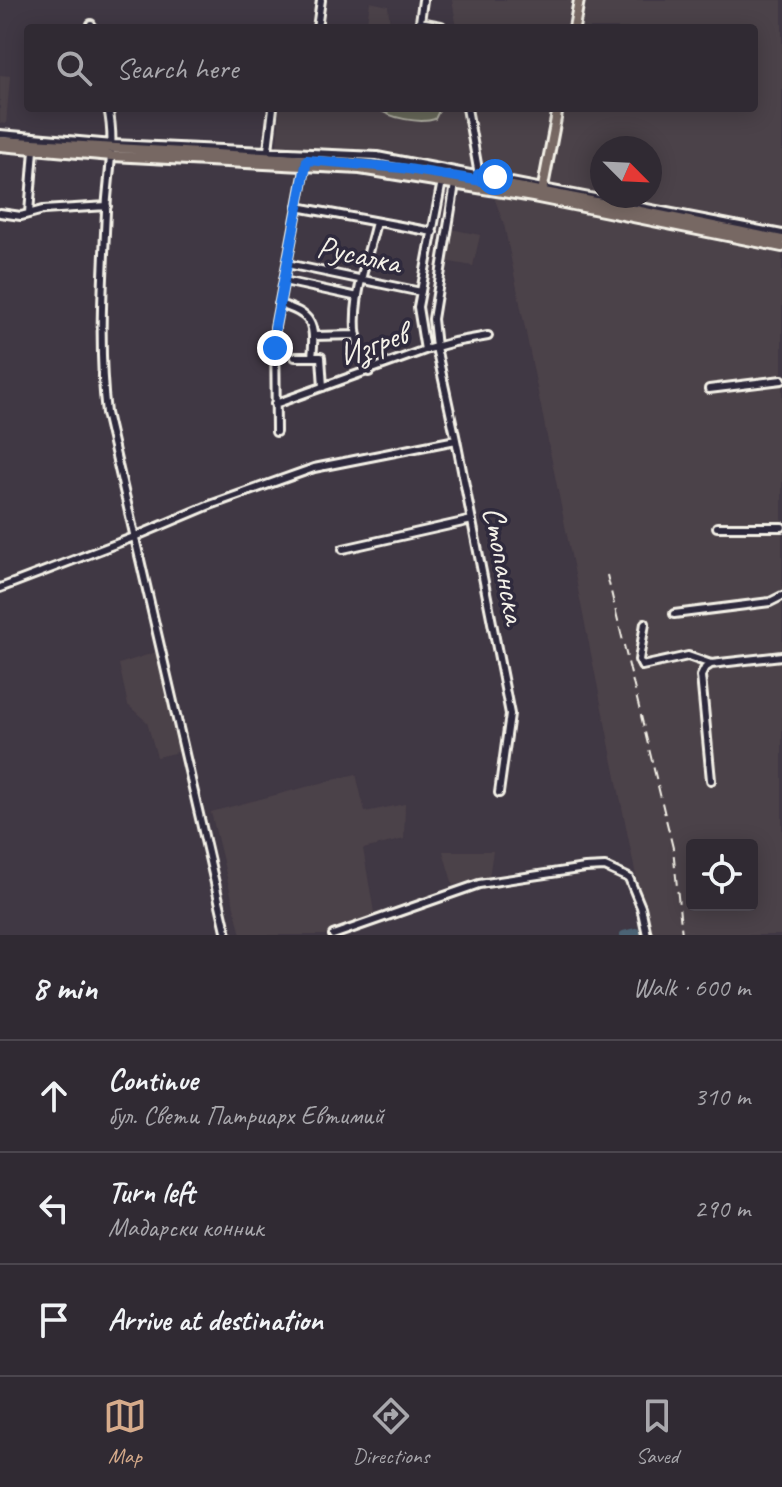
<!DOCTYPE html>
<html lang="en">
<head>
<meta charset="utf-8">
<style>
	body { margin:0; font-family:Caveat,sans-serif; background:#38323b; color:#f1f3f6 }
	.controls { position:absolute; right:24px; bottom:24px; display:grid; overflow:hidden; border-radius:8px; box-shadow:0 4px 20px #0003 }
	.controls button { width:72px; height:72px; display:grid; place-items:center; padding:0; border:0; border-bottom:2px solid #4b464e; background:#302a33; color:#f1f3f6; font:40px sans-serif }
	.compass { position:absolute; left:590px; top:136px; width:72px; height:72px; border-radius:50%; background:#302a33; box-shadow:0 4px 20px #0003; rotate:114deg }
	.stop { position:absolute; width:24px; height:24px; margin:-18px; border:6px solid #1a73e8; border-radius:50%; background:#fff }
	.stop.end { background:#1a73e8; border-color:#fff; box-shadow:0 2px 8px #0008 }
	.list { margin:0; padding:0; list-style:none }
	h2 { display:flex; justify-content:space-between; align-items:center; height:104px; margin:0; padding:0 32px; font-size:34px }
	h2 small { font-size:26px; font-weight:400; color:#a8a7ac }
	.list li { display:grid; grid-template-columns:52px 1fr auto; gap:24px; align-items:center; box-sizing:border-box; height:112px; padding:0 32px; border-top:2px solid #4b464e }
	.list b { display:block; font-size:30px; white-space:nowrap }
	.list p { margin:0; font-size:26px; white-space:nowrap; color:#a8a7ac }
	.list em { font-size:26px; font-style:normal; color:#a8a7ac }
	.icon { flex:none; width:44px; height:44px; fill:none; stroke:currentColor; stroke-width:2; stroke-linecap:round; stroke-linejoin:round }
	.map { position:relative; flex:none; width:782px; height:935px; overflow:hidden }
	.search { position:absolute; background:#302a33; box-shadow:0 4px 20px #0003; left:24px; right:24px; top:24px; height:88px; display:flex; align-items:center; gap:20px; box-sizing:border-box; padding:0 28px; border-radius:8px; color:#a8a7ac; font-size:30px }
	.sheet { height:440px; background:#302a33 }
	nav { display:flex; justify-content:space-around; align-items:center; box-sizing:border-box; height:112px; border-top:2px solid #4b464e; background:#302a33; font-size:22px; color:#a8a7ac }
	nav a { display:grid; justify-items:center; gap:4px }
	nav .on { color:#d6ab8b }
	.map>svg:first-child { display:block }
	.built { fill:#4c4249; fill-rule:evenodd }
	.green { fill:#68695a; stroke:#aeada1; stroke-width:2 }
	.lines { fill:none; stroke-linecap:round; stroke-linejoin:round }
	.river { stroke:#4b6474; stroke-width:8 }
	.minor-casing { stroke:#f4f1e8; stroke-width:12 }
	.major-casing { stroke:#f4f1e8; stroke-width:14 }
	.minor { stroke:#2f2a3d; stroke-width:6 }
	.major { stroke:#776864; stroke-width:8 }
	.rail { stroke:#f4f1e8; stroke-width:2; stroke-dasharray:12 6; stroke-linecap:butt }
	.route { stroke:#1a73e8; stroke-width:10 }
	.labels { text-anchor:middle; stroke-width:7; stroke-linejoin:round; paint-order:stroke }
	.street-label { font-size:32px; fill:#f4f1e8; stroke:#2f2a3d }
</style>
</head>
<body>
<div class="map">
<svg width="782" height="935" viewBox="0 0 782 935">
	<rect width="100%" height="100%" fill="#403844"/>
	<filter id="ink" filterUnits="userSpaceOnUse"><feTurbulence type="fractalNoise" baseFrequency=".0125" numOctaves="2"/><feDisplacementMap in="SourceGraphic" scale="16" xChannelSelector="R" yChannelSelector="G"/><feConvolveMatrix kernelMatrix="1 2 1 2 8 2 1 2 1" color-interpolation-filters="sRGB"/></filter>
	<g filter="url(#ink)">
		<path class="built" d="M452,0H782V935H648L504,224L484,170L473,108H754V28H457ZM602,148H650V196H602ZM692,845H752V905H692Z
			M370,2L388,6L390,28H366Z
			M0,75L10,76L6,124L0,123Z
			M280,108H464L473,168L381,154L277,147Z
			M450,229L480,235L473,266L444,261Z
			M157,652L182,751L157,757L147,722L128,705L119,664Z
			M356,774L365,812L405,804L404,839L363,849L375,918L324,935H241L211,812Z
			M443,851H493L489,877L453,885Z"/>
		<path class="green" d="M377,108H440V109L435,119C420,124 389,118 377,108Z"/>
		<g class="lines">
			<path class="river" d="M624,935L636,932L637,935"/>
			<defs>
				<path id="minor" d="M423,0L420,22L441,26V28
					M91,28V24
					M317,28L321,0
					M108,108C116,143 108,176 106,211C103,279 98,346 106,413L227,935
					M467,108L479,175
					M0,134L113,144L377,156L782,234
					M268,150L273,108
					M455,184L433,319L436,347L456,440L510,714L499,793
					M297,207L433,232
					M0,213L21,216L43,210L107,206
					M29,213L34,150
					M287,264L421,292
					M284,281L358,297
					M279,304C312,314 316,323 312,357
					M313,336L357,335
					M425,350L418,307L442,181
					M295,357H321L323,387
					M369,372C366,364 361,356 359,348C348,308 367,261 376,222
					M709,389L782,380
					M275,404L425,350L454,342L488,336
					M276,432L275,327L306,164
					M717,527H782
					M343,549L472,520
					M0,588L134,537L210,505L314,468L456,440
					M674,614L770,602L782,596
					M645,623L639,660L642,666L688,656L711,664L782,656
					M711,780L701,676L705,668L711,664
					M333,935L479,884L585,868L605,867L629,878L641,907L647,935"/>
				<path id="major" d="M574,28L579,0
					M0,141L362,163C503,180 643,212 782,240
					M0,146L112,156L360,169L533,197L782,247
					M542,192L558,108"/>
			</defs>
			<use href="#minor" class="minor-casing"/>
			<use href="#major" class="major-casing"/>
			<use href="#minor" class="minor"/>
			<use href="#major" class="major"/>
			<path class="rail" d="M607,575L673,848L682,935"/>
		</g>
	</g>
	<g class="lines" filter="url(#ink)">
		<path class="route" d="M275,348V327L307,160L402,168L482,181L478,174L495,177"/>
	</g>
	<g class="labels">
		<g class="street-label">
			<text transform="translate(359 254) rotate(12)" y="11">Русалка</text>
			<text transform="translate(373 344) rotate(-20)" y="11">Изгрев</text>
			<text transform="translate(505 565) rotate(79)" y="11">Стопанска</text>
		</g>
	</g>
</svg>
<div class="controls">
<button><svg class="icon" aria-label="locate" viewBox="0 0 24 24"><circle cx="12" cy="12" r="6"/><path d="M12 2v4M12 18v4M2 12h4M18 12h4"/></svg></button>
</div>
<svg class="compass" viewBox="-18 -18 36 36"><path d="M0-13l5 13h-10z" fill="#e53935"/><path d="M0 13l5-13h-10z" fill="#a8a7ac"/></svg>
<div class="stop" style="left:495px;top:177px"></div>
<div class="stop end" style="left:275px;top:348px"></div>
<div class="search"><svg class="icon" aria-label="search" viewBox="0 0 24 24"><circle cx="10" cy="10" r="6"/><path d="M15 15l6 6"/></svg>Search here</div>
</div>
<section class="sheet">
<h2>8 min<small>Walk · 600 m</small></h2>
<ul class="list">
<li><svg class="icon" aria-label="ahead" viewBox="0 0 24 24"><path d="M12 20V5M6 11l6-6 6 6"/></svg><div><b>Continue</b><p>бул. Свети Патриарх Евтимий</p></div><em>310 m</em></li>
<li><svg class="icon" aria-label="left" viewBox="0 0 24 24"><path d="M17 20v-9H6M10 6l-5 5 5 5"/></svg><div><b>Turn left</b><p>Мадарски конник</p></div><em>290 m</em></li>
<li><svg class="icon" aria-label="arrive" viewBox="0 0 24 24"><path d="M6 21V4h12l-3 4 3 4H6"/></svg><div><b>Arrive at destination</b></div></li>
</ul>
</section>
<nav>
<a class="on"><svg class="icon" aria-label="map" viewBox="0 0 24 24"><path d="M3 6l6-2 6 2 6-2v14l-6 2-6-2-6 2zM9 4v14M15 6v14"/></svg>Map</a>
<a><svg class="icon" aria-label="directions" viewBox="0 0 24 24"><path d="M12 3l9 9-9 9-9-9zM9 14v-3h6M13 9l2 2-2 2"/></svg>Directions</a>
<a><svg class="icon" aria-label="saved" viewBox="0 0 24 24"><path d="M7 4h10v16l-5-4-5 4z"/></svg>Saved</a>
</nav>
</body>
</html>
